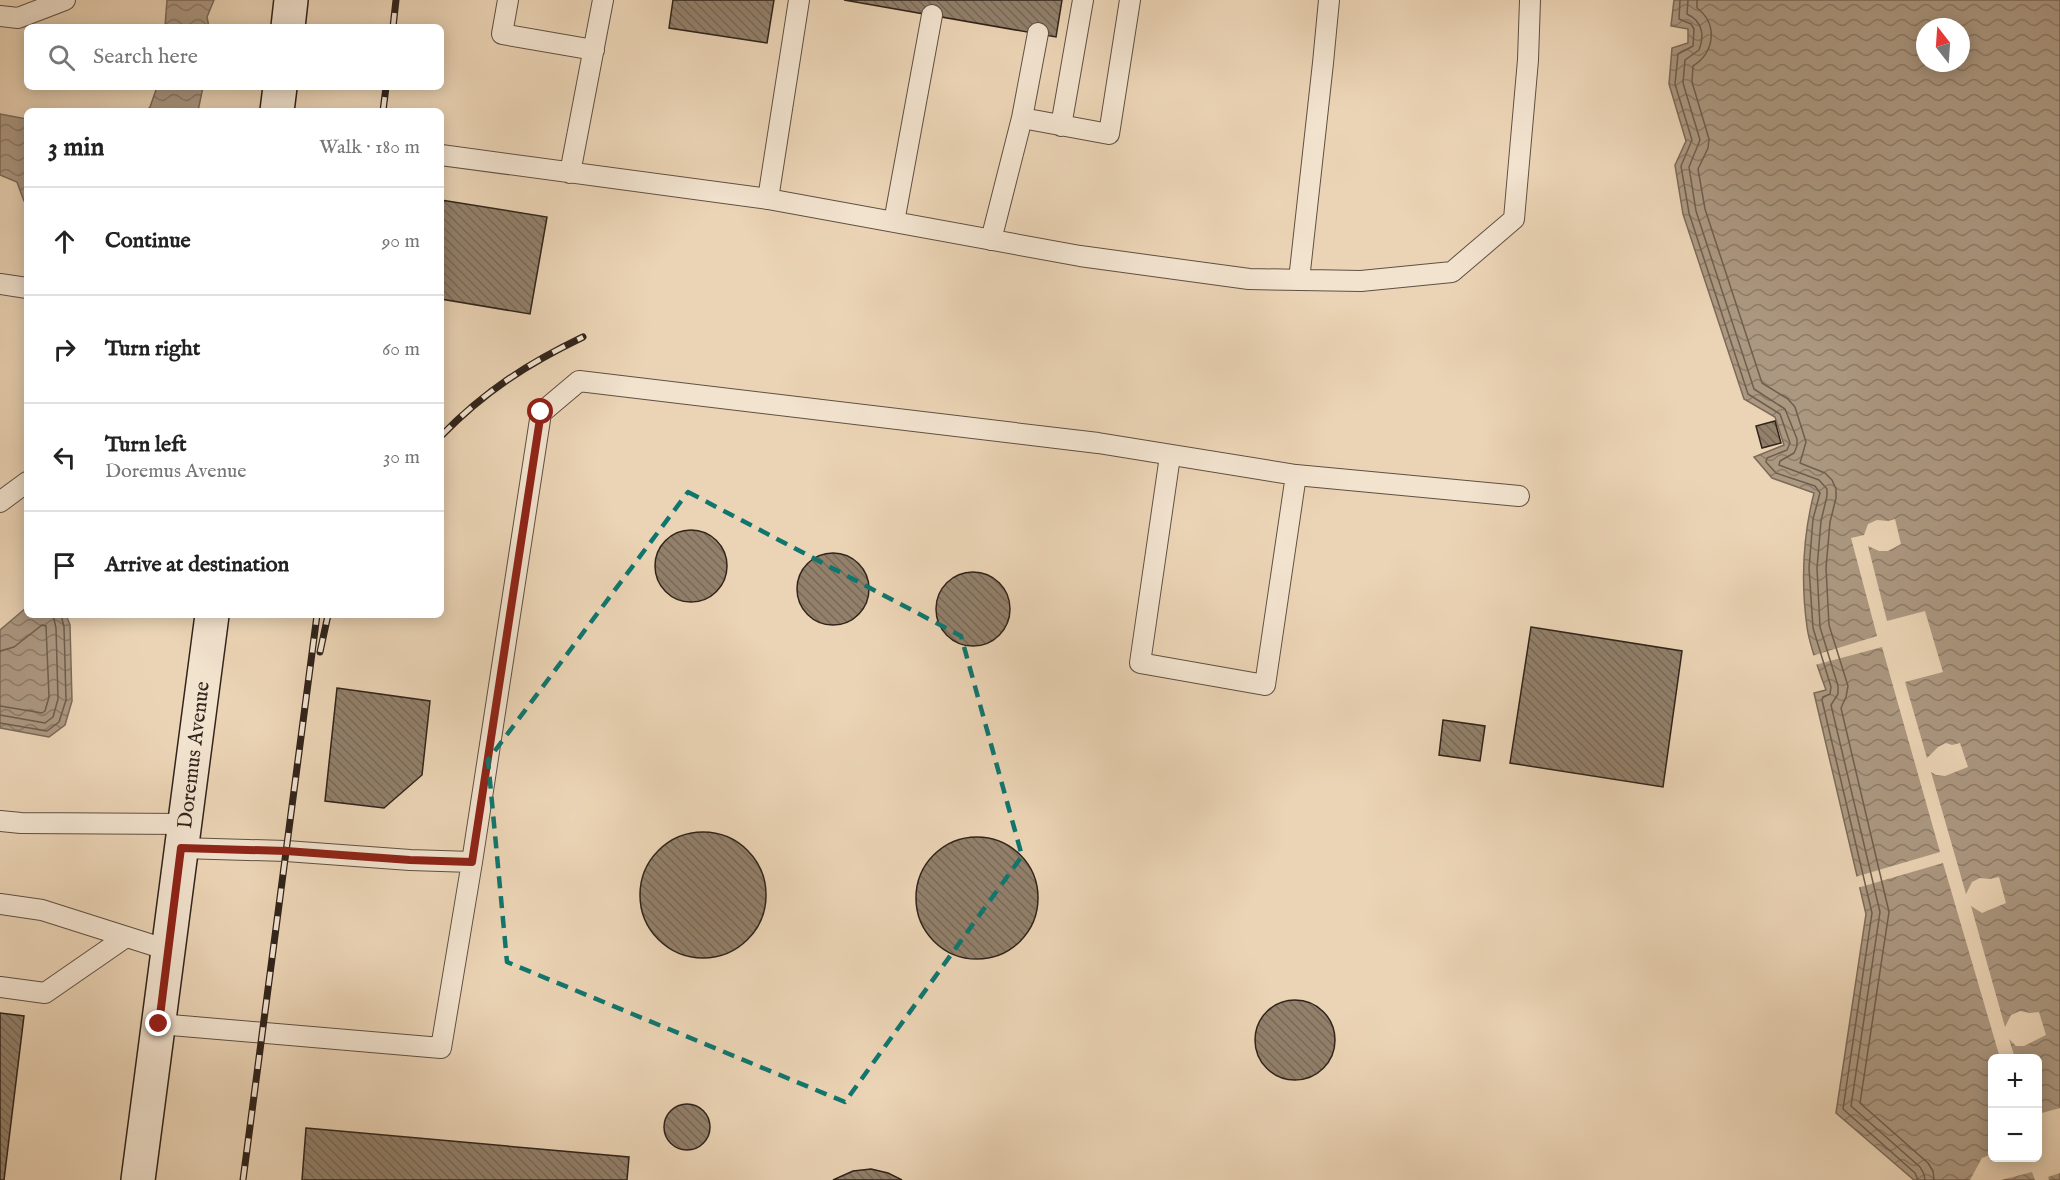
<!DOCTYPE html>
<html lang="en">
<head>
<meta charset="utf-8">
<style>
	body { margin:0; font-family:"IM FELL English",serif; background:#f6f6f6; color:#222 }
	.controls { position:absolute; right:18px; bottom:18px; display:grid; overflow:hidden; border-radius:9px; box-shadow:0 3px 15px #0003 }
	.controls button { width:54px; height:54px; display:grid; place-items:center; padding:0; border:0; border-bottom:2px solid #e0e0e0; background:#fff; color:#222; font:30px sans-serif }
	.compass { position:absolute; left:1916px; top:18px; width:54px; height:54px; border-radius:50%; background:#fff; box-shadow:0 3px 15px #0003; rotate:343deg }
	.stop { position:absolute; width:18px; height:18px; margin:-14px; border:4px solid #8f2418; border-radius:50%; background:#fff }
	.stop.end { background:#8f2418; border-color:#fff; box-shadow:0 2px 6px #0008 }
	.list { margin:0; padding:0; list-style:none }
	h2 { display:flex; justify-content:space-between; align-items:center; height:78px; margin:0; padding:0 24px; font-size:26px }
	h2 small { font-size:20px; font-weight:400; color:#767676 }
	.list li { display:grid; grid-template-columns:39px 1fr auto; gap:18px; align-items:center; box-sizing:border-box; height:108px; padding:0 24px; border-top:2px solid #e0e0e0 }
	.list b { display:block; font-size:22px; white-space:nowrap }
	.list p { margin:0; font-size:20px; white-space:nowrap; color:#767676 }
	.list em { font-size:20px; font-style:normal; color:#767676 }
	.icon { flex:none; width:33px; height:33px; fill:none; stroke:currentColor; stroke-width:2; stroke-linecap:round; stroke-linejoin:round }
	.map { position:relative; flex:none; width:2060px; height:1180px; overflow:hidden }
	.search { position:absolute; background:#fff; box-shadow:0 3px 15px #0003; left:24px; top:24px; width:420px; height:66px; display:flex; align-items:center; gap:15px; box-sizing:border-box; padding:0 21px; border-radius:9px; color:#767676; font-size:22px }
	.panel { position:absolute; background:#fff; box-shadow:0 3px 15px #0003; left:24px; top:108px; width:420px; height:510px; border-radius:9px }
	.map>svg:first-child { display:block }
	.water { fill:url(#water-waves); stroke:#7b6a58; stroke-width:1.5; fill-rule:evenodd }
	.pier { fill:#ebd4b5 }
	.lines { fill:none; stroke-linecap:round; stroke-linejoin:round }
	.shore { stroke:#6e5e4e; stroke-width:1.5 }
	.building { fill:url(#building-back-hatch); stroke:#31241b; stroke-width:1.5 }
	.service-casing { stroke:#605042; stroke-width:22 }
	.secondary-casing { stroke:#31241b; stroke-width:36 }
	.service { stroke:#f2e3cf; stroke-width:20 }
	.secondary { stroke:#f2e3cf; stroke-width:33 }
	.rail-casing { stroke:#31241b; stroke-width:7 }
	.rail { stroke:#f2e3cf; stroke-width:4.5; stroke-dasharray:14; stroke-linecap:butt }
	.route { stroke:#8f2418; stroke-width:8 }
	.marked { fill:none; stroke:#0f766e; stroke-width:4.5; stroke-dasharray:12 8; stroke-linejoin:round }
	.labels { text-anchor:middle; stroke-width:4.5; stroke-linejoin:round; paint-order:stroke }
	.street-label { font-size:21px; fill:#31241b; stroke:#f2e3cf }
</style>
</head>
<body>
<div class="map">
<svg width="2060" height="1180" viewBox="0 0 2060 1180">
	<defs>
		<pattern id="water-waves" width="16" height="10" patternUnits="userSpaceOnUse" patternTransform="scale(1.5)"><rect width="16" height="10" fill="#ac9881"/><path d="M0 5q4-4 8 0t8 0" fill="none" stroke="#8d7c69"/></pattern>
		<pattern id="building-back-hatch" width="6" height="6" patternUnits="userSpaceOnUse" patternTransform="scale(1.5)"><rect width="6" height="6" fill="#92806b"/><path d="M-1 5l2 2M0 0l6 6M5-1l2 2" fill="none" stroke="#786957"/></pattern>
	</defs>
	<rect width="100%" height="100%" fill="#ebd4b5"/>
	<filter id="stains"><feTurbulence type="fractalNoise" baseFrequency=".00333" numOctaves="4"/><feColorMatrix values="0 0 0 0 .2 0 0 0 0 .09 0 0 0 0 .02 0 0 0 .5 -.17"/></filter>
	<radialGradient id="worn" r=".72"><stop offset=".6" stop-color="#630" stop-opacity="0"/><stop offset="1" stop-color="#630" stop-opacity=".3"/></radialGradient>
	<path class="water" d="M167,0H214L207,17L209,27H165Z
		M1674,0H2060V1180H1914L1836,1113L1866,914L1814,693L1826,690C1819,670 1810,648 1807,627C1801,583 1803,536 1814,493L1772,478L1754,457L1784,445L1775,417L1744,399L1683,214L1675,165L1686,141L1669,84L1672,48L1688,43V29L1671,26ZM1925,27H1961V63H1925ZM1992,1058H2038V1158H1992Z
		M157,87H203L198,111H146L150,107Z
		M0,114L27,119V201H24L17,182L0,175Z
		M27,607V615H66L70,625L72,701L65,725L49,737L0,728V630Z"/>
	<path class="pier" d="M1895,519L1901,544L1888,551H1879L1868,546L1887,621L1925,611L1943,672L1905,682L1927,758L1938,747L1946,743L1952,745L1960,743L1968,767L1945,776L1936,775L1931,772L1966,894L1972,882L1980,878L1990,879L1999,877L2006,903L1982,913L1971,906L2005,1027L2011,1015L2020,1011L2030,1013L2039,1012L2046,1035L2024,1046H2016L2009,1039L2015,1058H2000L1943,863L1857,888L1855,877L1940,852L1882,647L1815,665L1812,656L1877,636L1851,538L1864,535L1868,524L1877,520L1888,521Z
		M2060,1108V1173L2048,1177L2049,1180H2035L2032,1172L2001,1180H1970L1982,1158L1992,1154V1158H2038V1114Z"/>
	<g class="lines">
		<path class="shore" d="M1680,0L1679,19L1691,24L1694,29L1693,46L1678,54L1675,84L1692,140L1681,166L1689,213L1748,394L1780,414L1790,443L1787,450L1767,458L1766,462L1776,473L1815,486L1820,493L1813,519L1809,568L1813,628L1831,687L1830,694L1823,697L1822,700L1872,913L1843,1109L1915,1173L1918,1180
			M1688,0L1687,14C1702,21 1705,35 1699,50L1685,60L1683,83L1700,140L1689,167L1696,211L1754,389L1785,409L1797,439V446L1794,453L1780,461L1779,465L1819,480L1827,489V496L1821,521L1817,568L1820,627L1838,686V694L1831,705L1880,912L1851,1106L1920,1167L1924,1174L1925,1180
			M1697,0V8C1718,24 1715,52 1693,66L1692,82L1709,139L1708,148L1698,169L1705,209L1762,383L1788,399L1795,407L1806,442L1800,463L1825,473L1832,480L1836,489V498L1830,522L1826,568L1829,625L1848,686L1846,697L1841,708L1889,912L1860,1103L1928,1163L1933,1171L1934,1180
			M0,651L14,647L42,625L46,626L49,697L45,711L42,713L0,706
			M0,715L45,723L53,717L58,699L56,628L53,615
			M0,723L47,731L59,722L66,700L64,627L61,615"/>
	</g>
	<path class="building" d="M673,0H774L767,43L669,28Z
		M844,0H1062L1056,37Z
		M441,200L547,217L530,314L441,299Z
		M1775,421L1781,443L1762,448L1756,426Z
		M655 566a36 36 0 1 1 72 0a36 36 0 1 1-72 0Z
		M797 589a36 36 0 1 1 72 0a36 36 0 1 1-72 0Z
		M936 609a37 37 0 1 1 74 0a37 37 0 1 1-74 0Z
		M1531,627L1682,651L1663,787L1510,763Z
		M337,688L430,701L422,775L384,808L325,801Z
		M1443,720L1485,726L1480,761L1439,755Z
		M640 895a63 63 0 1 1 126 0a63 63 0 1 1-126 0Z
		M916 898a61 61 0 1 1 122 0a61 61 0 1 1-122 0Z
		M1255 1040a40 40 0 1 1 80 0a40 40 0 1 1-80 0Z
		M0,1013L24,1016L4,1180H0Z
		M664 1127a23 23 0 1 1 46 0a23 23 0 1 1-46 0Z
		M306,1128L629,1157L627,1180H302Z
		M871,1169L888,1173L902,1180H833L853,1171Z"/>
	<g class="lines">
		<defs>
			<path id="service" d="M508,0L502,34L594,50
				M0,16L18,18L65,0
				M1022,118L1038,33
				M1061,126L1083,0
				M441,155L768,199L1080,256L1249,279L1361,281L1452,272L1514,219L1528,60L1530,0
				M570,173L603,0
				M768,199L799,0
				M894,222L932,15
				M991,240L1022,118L1109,134L1130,0
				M1299,280L1323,63L1329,0
				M0,284L27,288
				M1296,475L1519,496
				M0,502L27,482
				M0,821L21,823L184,824
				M181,848L286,851L410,860L472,862
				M0,904L42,910L168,950
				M0,987L45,993L126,937
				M159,1024L441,1048L472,862L541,413L579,381L1098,443L1296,475L1265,685L1140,663L1170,456"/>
			<path id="secondary" d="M288,27L291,0
				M277,111L280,87
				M138,1180L212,615"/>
		</defs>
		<use href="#service" class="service-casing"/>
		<use href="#secondary" class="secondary-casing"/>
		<use href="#service" class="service"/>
		<use href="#secondary" class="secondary"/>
		<defs>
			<path id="rail" d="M393,27L396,0
				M383,111L386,87
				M441,436C485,391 527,364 583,337
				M320,652L328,615
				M243,1180L317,615"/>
		</defs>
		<use href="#rail" class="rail-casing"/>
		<use href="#rail" class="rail"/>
	</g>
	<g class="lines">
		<path class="route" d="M159,1024L181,848L286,851L410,860L472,862L541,412"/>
	</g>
	<path class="marked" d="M688,492L961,636L1022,856L845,1102L507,962L488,760Z"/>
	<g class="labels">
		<g class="street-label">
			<text transform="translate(193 755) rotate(-83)" y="7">Doremus Avenue</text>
		</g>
	</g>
	<rect width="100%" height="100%" filter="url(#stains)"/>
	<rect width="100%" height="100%" fill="url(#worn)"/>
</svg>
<div class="controls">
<button>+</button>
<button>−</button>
</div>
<svg class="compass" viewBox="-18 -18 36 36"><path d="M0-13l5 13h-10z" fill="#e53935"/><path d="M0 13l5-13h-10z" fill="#767676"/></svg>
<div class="stop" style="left:541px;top:412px"></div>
<div class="stop end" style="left:159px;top:1024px"></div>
<div class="search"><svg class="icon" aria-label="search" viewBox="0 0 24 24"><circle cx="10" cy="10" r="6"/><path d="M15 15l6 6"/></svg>Search here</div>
<section class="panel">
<h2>3 min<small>Walk · 180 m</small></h2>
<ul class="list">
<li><svg class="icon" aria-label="ahead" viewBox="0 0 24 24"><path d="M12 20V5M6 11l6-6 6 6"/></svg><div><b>Continue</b></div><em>90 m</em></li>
<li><svg class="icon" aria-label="right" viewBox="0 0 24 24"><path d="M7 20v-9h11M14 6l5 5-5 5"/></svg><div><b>Turn right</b></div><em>60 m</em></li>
<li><svg class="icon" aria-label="left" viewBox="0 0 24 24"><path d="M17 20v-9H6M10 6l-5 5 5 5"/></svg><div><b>Turn left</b><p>Doremus Avenue</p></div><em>30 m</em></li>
<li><svg class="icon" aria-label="arrive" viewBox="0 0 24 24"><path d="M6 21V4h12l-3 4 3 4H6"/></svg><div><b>Arrive at destination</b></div></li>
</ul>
</section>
</div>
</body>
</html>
